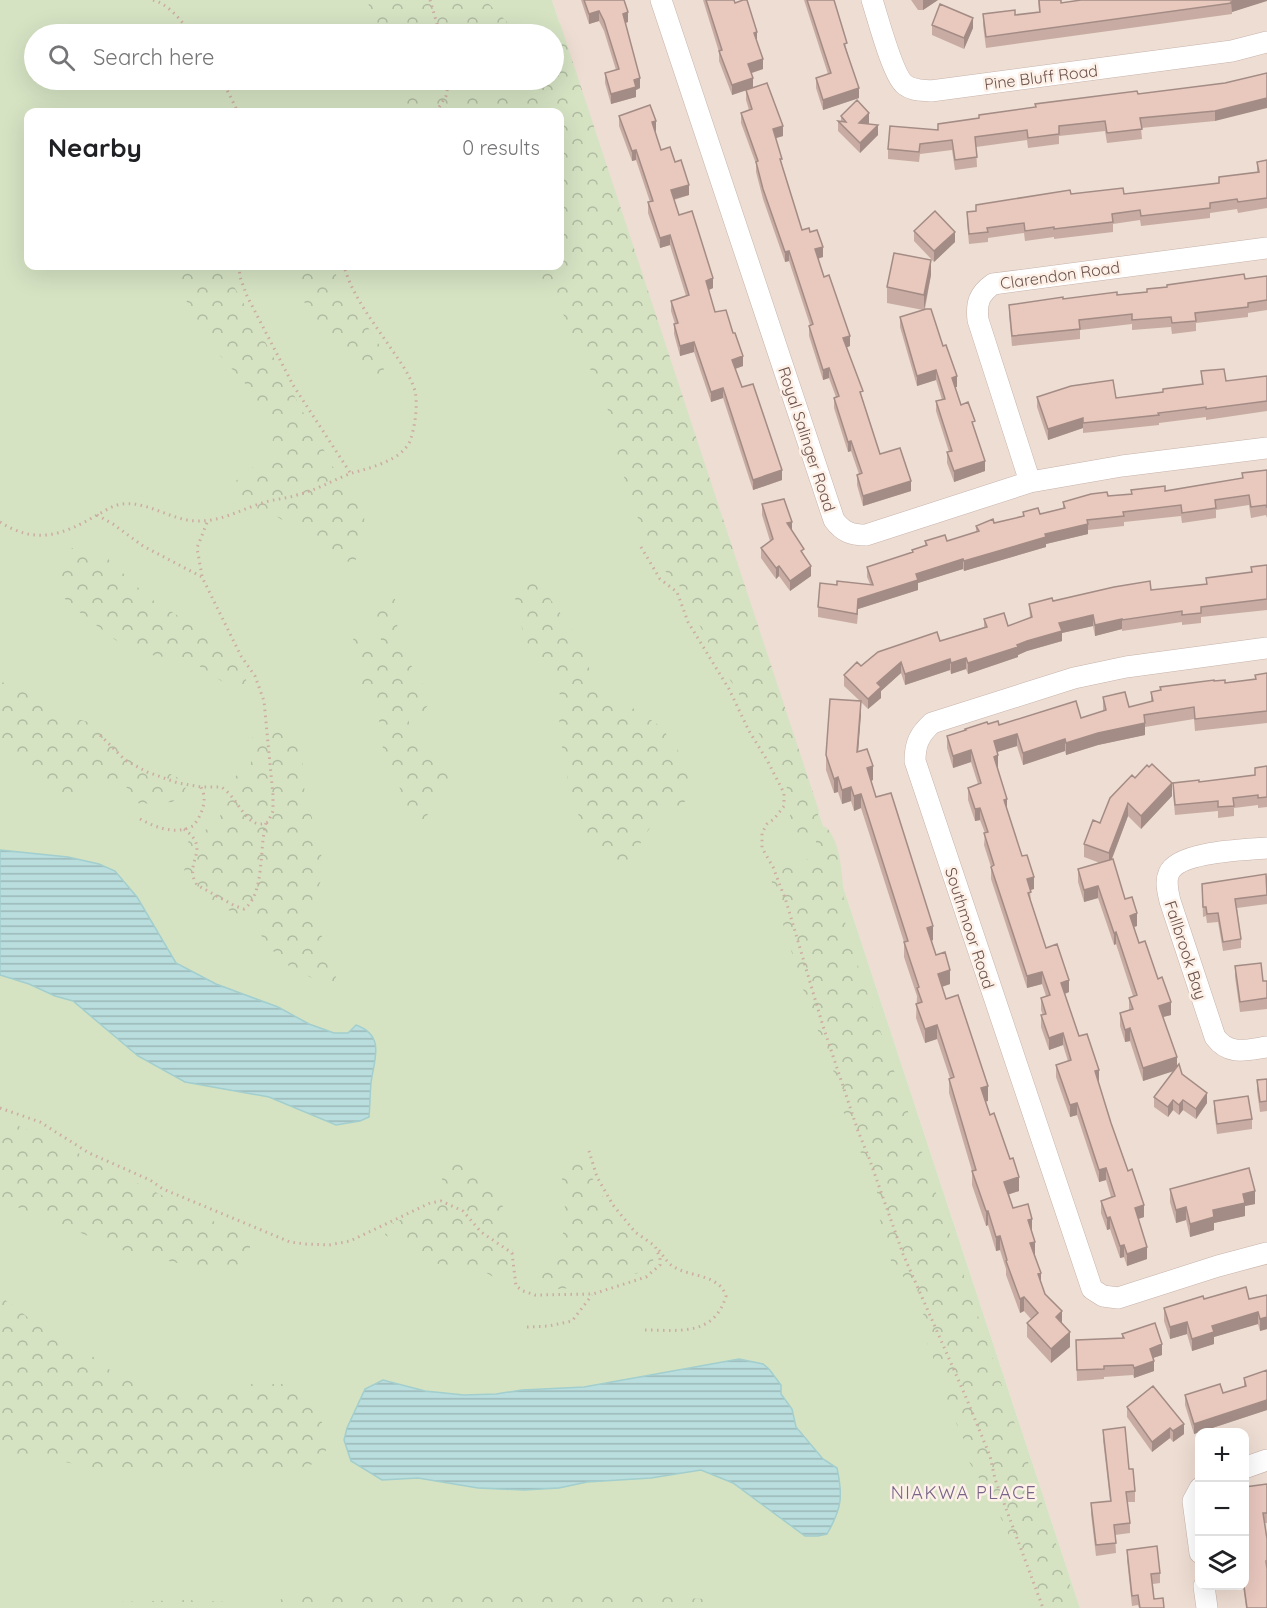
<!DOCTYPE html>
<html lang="en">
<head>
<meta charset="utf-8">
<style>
	body { margin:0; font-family:Quicksand,sans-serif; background:#f2f2f2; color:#202124 }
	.controls { position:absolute; right:18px; bottom:18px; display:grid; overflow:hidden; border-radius:12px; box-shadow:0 6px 24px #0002 }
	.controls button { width:54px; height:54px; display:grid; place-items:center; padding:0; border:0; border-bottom:2px solid #e0e0e0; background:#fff; color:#202124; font:30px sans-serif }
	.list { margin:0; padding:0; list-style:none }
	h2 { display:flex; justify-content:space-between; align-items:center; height:78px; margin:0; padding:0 24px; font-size:26px }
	h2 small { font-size:20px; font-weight:400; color:#757577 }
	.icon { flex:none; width:33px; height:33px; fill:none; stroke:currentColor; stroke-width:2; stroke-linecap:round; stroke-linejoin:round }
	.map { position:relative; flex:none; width:1267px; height:1608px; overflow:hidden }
	.search { position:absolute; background:#fff; box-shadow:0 6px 24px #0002; left:24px; top:24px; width:540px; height:66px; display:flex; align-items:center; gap:15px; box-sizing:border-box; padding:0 21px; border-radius:33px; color:#757577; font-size:22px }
	.panel { position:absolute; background:#fff; box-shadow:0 6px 24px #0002; left:24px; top:108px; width:540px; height:162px; border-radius:12px }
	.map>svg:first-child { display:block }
	.residential { fill:#eeddd2; fill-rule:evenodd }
	.green { fill:#d5e3c3; fill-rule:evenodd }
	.forest { fill:url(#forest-crowns) }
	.water { fill:url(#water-rules); stroke:#a2cece; stroke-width:1.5 }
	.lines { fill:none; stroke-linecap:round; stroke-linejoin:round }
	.minor-casing { stroke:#c7b3ab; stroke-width:22 }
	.path { stroke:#cdaca2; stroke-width:3; stroke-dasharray:1.5 4.5; stroke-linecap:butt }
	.minor { stroke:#fff; stroke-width:21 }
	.wall { fill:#c8aca3 }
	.shaded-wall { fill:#a38c85 }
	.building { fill:#e9c8be; stroke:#a38c85; stroke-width:1.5 }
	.labels { text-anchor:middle; stroke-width:5; stroke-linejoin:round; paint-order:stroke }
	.street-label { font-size:16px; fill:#6c524c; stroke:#fcf0e7 }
	.neighbourhood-label { font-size:18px; letter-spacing:1.5px; fill:#776588; stroke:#fcf0e7 }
</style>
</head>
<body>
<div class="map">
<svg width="1267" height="1608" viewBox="0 0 1267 1608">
	<defs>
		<pattern id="forest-crowns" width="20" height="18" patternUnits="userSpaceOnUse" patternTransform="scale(1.5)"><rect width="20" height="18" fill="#d5e3c3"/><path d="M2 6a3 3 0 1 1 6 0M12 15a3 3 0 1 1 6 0" fill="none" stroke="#b1bba1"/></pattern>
		<pattern id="water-rules" width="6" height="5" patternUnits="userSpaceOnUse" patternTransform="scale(1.5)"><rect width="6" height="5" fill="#badede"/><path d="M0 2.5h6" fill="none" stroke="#9bb7b6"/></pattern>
	</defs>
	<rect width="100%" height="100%" fill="#f8ece2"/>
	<path class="residential" d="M552,0H1267V1608H1080ZM1200,1432H1244V1586H1200Z"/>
	<path class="green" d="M0,0H552L1080,1608H0ZM34,34H554V80H34ZM28,112H560V266H28Z"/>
	<path class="forest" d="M368,0H485L519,34L539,31L560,23L819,811L809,845L800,838L790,817V803L785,780L776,760L756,729L737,690L721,667L679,585L666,572L650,549L631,500L618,457L609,413L601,391L560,308L535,266H560V112H417L393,92L384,80H554V34H373Z
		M159,266H230L229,278C263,335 293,395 326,454C332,465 339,478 348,488C353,495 358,498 361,506C368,526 367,546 354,562L338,561L330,557L312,539L273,514L226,501L227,488L268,455L275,433L249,388L200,333L186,300Z
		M285,266H333L339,283L380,346L385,357L383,376L370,375L365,372L329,343L309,311Z
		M72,548H79L104,555L148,597L215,639L244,673L248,687L239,693L195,663L185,660L137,653L114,639L69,604L59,591V583L64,562Z
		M537,581L574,632L589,668L598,682L610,693L660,726L677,748L689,777V796L680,808L662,815L651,826L635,852L626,863L612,865C573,831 563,767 559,718C558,712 562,706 561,700C560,685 543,670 535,658C523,637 516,612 514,588Z
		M382,591L390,594L395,599C400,616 394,634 402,650C411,669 428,683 428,705L422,713H414L409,718C406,768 460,731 451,790L445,794L439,791L427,793C426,804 432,813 423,823L417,822L407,807L399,786L383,753L382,730L376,711L360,688L357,647L353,641L354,635L360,636L372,649L377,650L381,647C383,628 367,609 377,593Z
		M0,681L30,695L68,717L89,722L105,729L116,746L141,764L166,772L185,781L186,794L172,802L139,804C131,788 120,779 102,779C91,794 62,800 47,786C38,778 34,764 23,757C16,753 7,752 0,751Z
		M274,724C283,727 292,731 297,739C305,751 302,767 303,780C306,808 326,849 322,876C320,888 310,898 310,911L337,969L335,982L322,983L290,967L272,950L248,918L208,902L191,890L185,880L183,847L194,836L218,823C223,812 220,799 225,788C229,778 243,772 251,765V739L266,725Z
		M819,827H826C846,847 842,900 846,928C848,936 851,943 853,951L1078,1608H1035L1032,1595L1035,1577L1011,1540L994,1503L965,1455L966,1444L949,1408L943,1382L919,1323L925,1311L908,1281L894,1268L889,1256L878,1212L877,1190L844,1114L841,1091L807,1002L780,914L771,879L785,868L808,859L815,847Z
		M0,1120L14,1124L58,1143L219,1224L242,1233L250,1245V1253L245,1261L228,1269L212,1271L125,1251L0,1200Z
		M569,1156L582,1160L607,1204L632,1234L649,1246L654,1263L648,1271C635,1274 623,1276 610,1278C583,1284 564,1294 535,1286C535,1260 555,1258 562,1237C569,1217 562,1182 560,1161Z
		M453,1158L472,1162L502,1205L514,1228L512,1253L506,1275L501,1278H495L475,1266H443L422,1257L385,1235L388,1226L408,1216L432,1208L441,1191L442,1179Z
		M0,1296L34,1322L87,1352L110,1370L128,1380L145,1383L155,1389L220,1392L252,1384H288C305,1398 325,1415 326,1439C326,1444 327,1452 324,1457C309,1481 140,1472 108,1469C72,1466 37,1453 0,1453Z
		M341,1590L661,1597L706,1599L740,1608H2L14,1605L186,1600L270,1604L294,1594Z"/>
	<path class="water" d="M0,850L68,857L99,864L115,871L137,897L176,963L216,984L278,1007L309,1024L334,1033H348L356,1025C386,1036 374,1059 371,1083C370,1094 370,1106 369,1117L360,1121L336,1125L269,1097L185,1082L138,1056L73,1001L55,996L29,984L0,975Z
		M739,1359L763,1364L769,1369L781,1385V1394L792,1409L796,1427L823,1459L837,1468C843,1496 842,1508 827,1534L818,1536H805L733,1483L701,1470L651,1478L587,1482L559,1488L524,1490L478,1488L418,1478L382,1480L351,1461L344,1440L347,1428L365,1389L383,1380L425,1391L464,1395L496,1394L522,1390L584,1387Z"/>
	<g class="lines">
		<defs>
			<path id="minor" d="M661,0L834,520C843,532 851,535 866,535L1030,482L1122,466L1267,448
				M872,0C878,18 892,73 904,84C912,91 922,90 931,91L1232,51L1267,42
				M1030,482L978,320C976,303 979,294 993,284L1267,248
				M1267,648L1126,667L1074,678L932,723C919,735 915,744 915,761L1092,1289L1103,1296L1118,1298L1218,1266L1267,1253
				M1267,848C1245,850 1179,851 1169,873C1165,882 1168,892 1170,901L1215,1037C1229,1056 1246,1050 1267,1047
				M1244,1468L1267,1460
				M1200,1488L1193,1501L1200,1553
				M1204,1586L1207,1608"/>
		</defs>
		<use href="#minor" class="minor-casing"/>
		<path class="path" d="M153,0C170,5 181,21 192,34
			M430,0L440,34
			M222,80L238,112
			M436,112L446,96L449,80
			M239,266L240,277L247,296L293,385L351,474
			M97,515L113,524L143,546L202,577L241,656L255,676L264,701L273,795V811L268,822C247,833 238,796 221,787H201L178,783L147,772L125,760L98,733
			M0,522C36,545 63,535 97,515C105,511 113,505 122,504C148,501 170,520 196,521C220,522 240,510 262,503C273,499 286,499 297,495C317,490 333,480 352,473C370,468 402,460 410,441C415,427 418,406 415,391C410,374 398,359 388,344C371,319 352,295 344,266
			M641,547L660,579L677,592L688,622L729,689L749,731L767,760L784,793V806L774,819L767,824L762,833V848L773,867L786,901L823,1026L858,1131L869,1158L903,1254L965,1395L990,1456L995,1479L1043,1608
			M202,576L197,548L208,520
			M140,819C157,828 175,835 193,826C202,815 208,800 201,787
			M184,829C213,850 182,862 197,885L235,906L244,909C265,895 259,847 266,823
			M0,1108L40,1122L89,1153L150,1180L163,1189L290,1242L306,1244L329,1245L350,1241L430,1203L441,1201L463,1211L481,1232L512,1253L516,1286L523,1291L535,1295L593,1294L646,1277L660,1265V1258L655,1246L635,1232L613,1205L597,1177L589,1151
			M527,1327L549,1326L572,1321L592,1295
			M645,1330C678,1330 714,1337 726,1296C719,1274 690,1277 674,1267C667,1263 663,1255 658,1249"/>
		<use href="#minor" class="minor"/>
	</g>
	<path class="wall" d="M581,0H624L628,22L625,23L640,88L636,90V97L611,104L605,83V73L616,70L604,31L599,21L589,24Z
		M703,0H734L757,42L763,69L752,73L753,88L783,136L776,138L782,166L802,230L810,232L823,257L818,259L824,277L850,346L846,347L880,454L911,491L863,506L857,485V475L859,474L851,451L848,452L834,408V398L836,397L829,378L823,380L809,336V326L810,325L789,261L785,262L763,199L756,172V164L741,123V113L749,110L746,100V90L732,95L719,61V52Z
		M804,0H834L859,98L823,110L816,88V78L828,74Z
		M911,0H938L923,10H918Z
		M1038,0H1061V3L1267,0L1232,12V14L986,48L983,25V14L1015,15L1039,12Z
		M932,25L973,28L964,49L932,35Z
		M1225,83L1215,121L1141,128L1142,139L1107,143L1105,131L1059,136V144L1028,148L1027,140L976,147L977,167L955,170L952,150L920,154L919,162L888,159V149L938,130V124L1138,94Z
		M619,116L656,131H655L661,150L675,162L689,195L674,200L679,215L713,288L709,290L715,312L743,366L735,369L742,387L782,480L753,490L723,398L711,402L694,352L680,356L674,334V324H675L671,311V301L686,296L670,245L660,248L648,213V202H650L636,160L632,161L619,126Z
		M841,116L869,123V124L878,135L860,153L838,131V121H841Z
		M1267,160V208L1238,213L1237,209L1210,213V218L1141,226L1140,220L1113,224V232L1054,239V237L1025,241L1024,233L988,238V242L969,244L967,222V212L976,211V205L1071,194H1124L1219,183V177L1257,172V162Z
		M914,231L955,242L934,262L914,241Z
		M931,275L925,309L957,387H955L961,405L975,431L985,471L954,482L947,463V452H949L936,411V401L942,400L936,380L917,386L900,327V317L923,310L887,303V287Z
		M1267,276V310L1248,313V317L1196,323V331L1172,334L1171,327L1132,330V324L1080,330V339L1012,346L1009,315V305L1063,299L1147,292Z
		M1201,371L1226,381L1267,376V411L1206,420V417L1159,423V425L1083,433V428L1048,440L1037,407V397L1116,398L1163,392L1202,385Z
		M1267,470V518L1266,515L1251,518L1249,505L1216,510V518L1182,523L1181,516L1124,522V526L1088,530V534L1046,544V547L964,571L963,569L918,583V590L858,609L857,624L818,617V607L837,585L870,584L867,577V567L912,553V550L925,546V541H947L976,532V526L994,523L1023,516V512L1040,514L1063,508V502L1131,494V490L1165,491L1242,478V473Z
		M762,504L792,530L804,556L811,576L790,591L779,576L776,579L761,558V548L770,541L762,515Z
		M1267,565V610L1201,617V623L1182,625V622L1122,631V629L1095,636L1093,626L1062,633V641L1027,651L1018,655V657L968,674L966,669L951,674L950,670L905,685L901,673L881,691V698L868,709L861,702L858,752L873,780L871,781L876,797L933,940L932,941L936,955L950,984L942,987L946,999L988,1101H985L990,1115L1019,1191L1009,1194L1013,1208L1032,1233L1035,1255L1041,1284L1045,1294L1062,1324L1070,1347L1051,1363L1027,1337V1323L1031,1319L1024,1311L1020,1313L1006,1275V1269L1000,1250L996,1251L988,1225L986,1226L972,1185V1171L949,1093V1079L950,1078L937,1039L925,1043L916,1018L917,996L904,957V942L861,808L854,811L851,801L842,804L838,792L834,793L826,770V755L860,701L844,686V675L861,666L984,627V619L1008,626L1030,618L1029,604L1206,584V578L1251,572V567Z
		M1267,673V723L1195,731L1194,719L1145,727V735L1098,745L1066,755L1065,751L1023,765L1017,746L997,752L998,767L997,768L1007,811L1022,856L1034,889L1030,890L1031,902L1046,948L1069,992L1065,994L1079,1036L1099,1082H1098L1111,1123L1144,1217L1138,1219L1147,1259L1127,1266L1124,1257L1120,1258L1110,1229L1107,1230L1101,1213V1201L1111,1197L1106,1180L1099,1182L1077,1115L1070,1117L1056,1077V1065L1068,1061L1063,1045L1049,1050L1041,1027V1015H1043L1041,1010V998L1046,996L1042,984L1027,988L991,879V867L984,845L985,833L980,820L975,821L968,800V788L978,784L971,762L953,768L947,748V736L988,724L999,725L1081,718L1103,711V697L1129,707L1151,702V692L1214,681L1225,683L1255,679V675Z
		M1267,766V807L1258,808V805L1234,808V816L1218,818V811L1175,815L1173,793V783L1199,782L1255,775V768Z
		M1135,778L1172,796L1141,829L1128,816L1112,859L1125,899L1137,926L1134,927L1139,943L1158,979L1171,1015L1163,1017L1177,1066L1182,1074L1207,1103L1196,1119L1183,1110L1179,1115L1173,1110L1168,1117L1154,1107V1097L1173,1071L1143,1081L1130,1041L1125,1042L1120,1026V1013L1129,1010V998L1133,996L1116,944L1114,945L1098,898L1084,902L1078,882V869L1100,863L1084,857V844Z
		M1267,876V904L1237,908L1241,939V948L1223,951L1218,922L1207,923L1206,916L1203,917L1202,884Z
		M1235,966L1263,981H1267V1009L1240,1012L1235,977Z
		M1267,1079V1111L1260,1112L1257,1091V1080Z
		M1214,1101L1252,1119V1129L1217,1134L1214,1111Z
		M1170,1189L1255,1204L1245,1206V1216L1214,1223V1230L1190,1237L1186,1220L1176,1223L1170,1202Z
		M1267,1295V1329L1260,1331L1258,1324L1214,1337V1344L1192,1351L1187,1334L1170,1339L1164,1321V1308L1204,1299H1249Z
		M1122,1334L1162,1355L1153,1358L1154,1371L1134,1378L1133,1375L1104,1377V1379L1077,1381L1076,1350L1122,1338Z
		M1267,1370V1410L1194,1434L1185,1405V1395L1223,1393L1244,1386V1378Z
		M1127,1407L1184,1434L1173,1442L1170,1438L1152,1452L1127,1417Z
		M1103,1430L1129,1469L1135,1491V1502H1127L1130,1523V1533L1115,1535L1116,1553L1096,1556L1091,1514V1503L1110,1501L1103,1440Z
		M1267,1484V1523H1265L1267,1539V1608H1246L1243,1586H1245V1487Z
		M1127,1550L1160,1573V1583L1153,1584L1154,1599L1164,1608H1139L1138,1605L1132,1606L1127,1560Z"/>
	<path class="shaded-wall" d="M923,0H938L923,10Z
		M1236,0H1267V1L1232,12L1231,2Z
		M599,11V21L589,24V14Z
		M628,12V22L623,24V14Z
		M973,18V28L964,49V38Z
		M757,32V42L754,33Z
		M763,59V69L748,74V64Z
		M640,78V88L636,90V97L611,104V94L634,80Z
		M753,78V88L732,95V85Z
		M859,88V98L823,110V100Z
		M1267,98V108L1215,121V111Z
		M869,113V123L859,133V123Z
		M656,121V131L652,132V122Z
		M878,125V135L860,153V143Z
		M783,126V136L773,139V129Z
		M636,150V160L632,161V151Z
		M689,185V195L671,200V190Z
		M955,232V242L934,262V251Z
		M670,235V245L660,248V238Z
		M823,247V257L815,259V249Z
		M789,251V261L785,262V252Z
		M931,260V275L924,310V295Z
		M713,278V288L706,291V281Z
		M850,336V346L843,349V338Z
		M694,342V352L680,356V346Z
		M743,356V366L732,370V360Z
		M829,368V378L823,380V370Z
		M936,370V380L917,386V376Z
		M957,376V387L952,388V378Z
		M723,388V398L711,402V392Z
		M1083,418V428L1048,440V429Z
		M851,441V451L848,452V442Z
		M985,461V471L954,482V471Z
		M782,470V480L753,490V480Z
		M911,481V491L863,506V496Z
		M792,522V532L787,523Z
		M1088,524V534L1046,544V547L964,571V561L1045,534Z
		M963,559V569L918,583V590L858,609L857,624L858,599L916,574Z
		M779,566V576L776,579V568Z
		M811,566V576L790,591V581Z
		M1093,615V626L1062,633V641L1027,651L1018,655V657L968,674V663L1059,623Z
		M1122,619V629L1095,636V625Z
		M966,658V669L951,674V663Z
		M950,659V670L905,685V674Z
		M901,662V673L881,691V698L868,709V699L877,683Z
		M861,701V715L857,766V752Z
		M1145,723V735L1098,745L1066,755V743L1098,733Z
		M1017,734V746L994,753V741Z
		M1065,739V751L1023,765V753Z
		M971,750V762L953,768V756Z
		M998,755V767L994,769V757Z
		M873,766V780L867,782V768Z
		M838,777V792L834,793V779Z
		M1172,783V796L1141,829V816Z
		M851,787V801L842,804V790Z
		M861,794V808L854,811V796Z
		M1007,799V811L1004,800Z
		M1128,803V816L1109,866V853Z
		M980,808V820L975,821V809Z
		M1034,877V889L1027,891V879Z
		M1098,886V898L1084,902V890Z
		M1137,913V926L1130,928V916Z
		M933,926V940L927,942V928Z
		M1116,932V944L1114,945V933Z
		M950,970V984L938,988V974Z
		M1042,972V984L1027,988V976Z
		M1069,980V992L1061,995V983Z
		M1171,1002V1015L1159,1018V1006Z
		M937,1025V1039L925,1043V1029Z
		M1130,1028V1041L1125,1042V1030Z
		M1063,1033V1045L1049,1050V1038Z
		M1177,1057V1070L1143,1081V1068Z
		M1099,1070V1082L1095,1083V1071Z
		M988,1086V1101L981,1103V1088Z
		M1207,1093V1103L1196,1119V1109Z
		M1173,1100V1110L1168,1117V1107Z
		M1183,1100V1110L1179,1115V1105Z
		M1077,1103V1115L1070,1117V1105Z
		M1106,1168V1180L1099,1182V1170Z
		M1019,1177V1191L1004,1196V1182Z
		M1255,1191V1204L1245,1206V1216L1214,1223V1230L1190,1237V1224L1243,1194Z
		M1144,1205V1217L1135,1220V1208Z
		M1186,1207V1220L1176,1223V1210Z
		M986,1211H988V1225L986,1226Z
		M1110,1217V1229L1107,1230V1218Z
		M1032,1219V1233L1028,1235V1220Z
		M1000,1236V1250L996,1251V1237Z
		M1035,1242V1256L1030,1243Z
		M1124,1245V1257L1120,1258V1246Z
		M1147,1247V1259L1127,1266V1254Z
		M1041,1273V1287L1038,1274Z
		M1024,1297V1311L1020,1313V1299Z
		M1062,1311V1326L1056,1317Z
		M1258,1312V1324L1214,1337V1344L1192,1351V1339L1212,1326Z
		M1267,1317V1329L1260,1331V1319Z
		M1187,1322V1334L1170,1339V1327Z
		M1070,1332V1347L1051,1363V1349Z
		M1162,1344V1355L1150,1359V1349Z
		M1154,1361V1371L1134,1378V1368Z
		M1267,1400V1410L1194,1434V1424Z
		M1184,1424V1434L1173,1442V1431Z
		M1170,1428V1438L1152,1452V1442Z"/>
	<path class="building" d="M584,0H624L628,12L623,14L640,78L634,80L636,87L611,94L605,73L619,69L604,21L599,11L589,14Z
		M706,0H734L735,3L743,0H747L757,32L754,33L763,59L748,64L753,78L732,85L719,51L722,50Z
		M807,0H834L847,43L844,44L859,88L823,100L816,78L831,73Z
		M1039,0H1061V3L1081,0H1236L1231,2L1232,3L986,37L983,14L1015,10V15L1040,12Z
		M940,4L973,18L964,38L932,25Z
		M1267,73V98L1215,111L1140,118L1142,129L1107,133L1105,121L1059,126V134L1028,138L1027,130L975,137L977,157L955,160L952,140L920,144L919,152L888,149L890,126L938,130V124L979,118V115L1036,107L1035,104L1137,91L1138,94L1225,83Z
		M767,83L783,126L773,129L782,159H780L802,230L809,228L810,232L817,230L823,247L815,249L824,277L829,275L850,336L843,338L863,391L860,392L880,454L900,448L911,481L863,496L857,475L862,473L851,441L848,442L834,398L839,396L829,368L823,370L809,326L813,324L789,251L785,252L763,189L756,162L758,161L741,113L752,109L746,90Z
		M857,100L869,113L859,123L878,125L860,143L838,121L846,122L841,116Z
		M650,105L656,121L652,122L661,150L670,147L675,162L681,160L689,185L671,190L679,215L692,211L713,278L706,281L715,312L726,310L733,333H735L743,356L732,360L742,387L753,384L782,470L753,480L723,388L711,392L694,342L680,346L674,324L678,323L671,301L689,295L670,235L660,238L648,202L653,201L636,150L632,151L619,116Z
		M1267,160V198L1238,202L1237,199L1210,203V208L1141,216L1140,210L1112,214L1113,222L1054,229V227L1025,231L1024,223L987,228L988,232L969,234L967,212L976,211V205L1070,190L1071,194L1123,188L1124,194L1219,183V177L1259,172L1257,162Z
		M935,211L955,232L934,251L914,231Z
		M894,253L931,260L924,295L887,287Z
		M1244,274L1245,279L1267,276V300L1248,303V307L1195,313L1196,321L1172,323L1171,317L1132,320V314L1079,320L1080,329L1012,336L1009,305L1063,297V299L1117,292V295L1147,292V289L1167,287V285Z
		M926,309H931L943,346L946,345L957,376L952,378L961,405L968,402L975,421L972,422L985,461L954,471L947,452L952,451L936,401L945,399L936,370L917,376L900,317Z
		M1224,369L1226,381L1267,376V401L1206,409V407L1158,413L1159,415L1083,423V418L1048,429L1037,397L1071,386L1113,380L1116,398L1163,392V389L1203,384L1201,371Z
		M1267,470V508L1266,505L1251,507L1249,495L1215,500L1216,508L1182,513L1181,505L1123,512L1124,516L1087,520L1088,524L1045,534L1046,537L964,561L963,559L916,574L918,580L858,599L857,614L818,607L820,583L837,585V581L873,585L867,567L913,552L912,550L927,545L925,541L945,535L947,541L979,531L976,526L993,519L994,523L1024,516L1023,512L1038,508L1040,514L1065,508L1063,502L1091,494L1107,492L1108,496L1132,494L1131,490L1165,486V491L1243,478L1242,473Z
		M784,499L792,522L787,523L804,549L801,551L811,566L790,581L779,566L776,568L761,548L773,539L762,504Z
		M1267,565V599L1201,607V613L1182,615V611L1122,620V619L1095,625L1093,615L1059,623L1062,631L1027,641L1017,645L1018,647L968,663L966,658L951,663L950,659L905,674L901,662L877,683L881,687L868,699L844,675L857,662L861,666L878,652L937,632L940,641L987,627L984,619L1004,613L1008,626L1032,617L1029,604L1052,598L1053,601L1114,587L1150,581L1151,590L1207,584L1206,578L1252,572L1251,567Z
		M1267,673V711L1195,719L1194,707L1144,715L1145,723L1098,733L1066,743L1065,739L1023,753L1017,734L994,741L998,755L994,757L1007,799L1004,800L1022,856L1027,855L1034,877L1027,879L1031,892L1028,893L1046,948L1057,944L1069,980L1061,983L1079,1036L1087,1034L1099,1070L1095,1071L1111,1123L1128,1171L1132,1169L1144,1205L1135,1208L1147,1247L1127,1254L1124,1245L1120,1246L1110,1217L1107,1218L1101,1201L1115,1196L1106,1168L1099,1170L1077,1103L1070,1105L1056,1065L1071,1060L1063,1033L1049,1038L1041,1015L1046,1014L1041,998L1050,995L1042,972L1027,976L991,867L994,865L984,833L988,832L980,808L975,809L968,788L981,783L971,750L953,756L947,736L966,730L965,729L987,722L988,724L998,721L999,725L1076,701L1081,718L1106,710L1103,697L1125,692L1129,707L1153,701L1151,692L1161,690L1160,687L1214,680V681L1225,680V683L1256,679L1255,675Z
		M830,699L861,701L857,752L867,749L873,766L867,768L876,797L891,793L933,926L927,928L936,955L945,952L950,970L938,974L946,999L958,995L988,1086L981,1088L990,1115L994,1113L1010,1159L1013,1158L1019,1177L1004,1182L1013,1208L1028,1204L1032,1219L1028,1220L1035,1242L1030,1243L1041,1273L1038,1274L1045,1294L1062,1311L1056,1317L1070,1332L1051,1349L1027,1323L1038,1313L1024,1297L1020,1299L1006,1261L1007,1260L1000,1236L996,1237L988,1211H986L972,1171L976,1170L949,1079L954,1077L937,1025L925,1029L916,1004L922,1002L917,988L919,987L904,942L908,941L861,794L854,796L851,787L842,790L838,777L834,779L826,755Z
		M1152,764L1172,783L1141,816L1128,803L1109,853L1084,844L1093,820L1100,823L1110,798L1132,775L1135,778L1147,765L1149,767Z
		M1267,766V797L1258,798V795L1233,798L1234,806L1218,807V801L1175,805L1173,783L1199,780V782L1255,775V768Z
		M1113,859L1125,899L1132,897L1137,913L1130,916L1139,943L1145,941L1158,979L1162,977L1171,1002L1159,1006L1177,1057L1143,1068L1130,1028L1125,1030L1120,1013L1133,1009L1129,998L1137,995L1116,932L1114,933L1098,886L1084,890L1078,869Z
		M1266,874L1267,895L1235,899L1241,939L1223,942L1218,913L1207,914L1206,907H1203L1202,884Z
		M1261,963L1263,981H1267V998L1240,1002L1235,966Z
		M1179,1064L1182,1074L1207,1093L1196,1109L1183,1100L1179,1105L1173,1100L1168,1107L1154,1097Z
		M1267,1079V1101L1260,1102L1257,1080Z
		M1248,1096L1252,1119L1217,1124L1214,1101Z
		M1249,1168L1255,1191L1243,1194L1245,1203L1213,1210L1214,1217L1190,1224L1186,1207L1176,1210L1170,1189Z
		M1246,1287L1249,1299L1267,1295V1317L1260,1319L1258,1312L1212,1326L1214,1332L1192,1339L1187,1322L1170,1327L1164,1308L1203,1296L1204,1299Z
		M1155,1323L1162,1344L1150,1349L1154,1361L1134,1368L1133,1365L1104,1366V1369L1077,1370L1076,1340L1124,1338L1122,1334Z
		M1267,1370V1400L1194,1424L1185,1395L1220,1384L1223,1393L1246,1386L1244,1378Z
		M1153,1386L1184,1424L1173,1431L1170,1428L1152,1442L1127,1407Z
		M1125,1427L1129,1469H1133L1135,1491L1126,1492L1130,1523L1114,1525L1116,1543L1096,1545L1091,1503L1111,1501L1103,1430Z
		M1267,1484V1513H1263L1267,1539V1560L1266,1561L1267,1569V1608H1247L1244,1586L1245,1537H1247L1245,1521V1487Z
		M1157,1546L1160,1573L1151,1574L1154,1599L1163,1598L1164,1608H1140L1138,1595L1132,1596L1127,1550Z"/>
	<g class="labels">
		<g class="street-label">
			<text transform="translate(1041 77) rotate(-7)" y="6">Pine Bluff Road</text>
			<text transform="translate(1060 275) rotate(-8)" y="6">Clarendon Road</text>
			<text transform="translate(807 439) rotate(72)" y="6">Royal Salinger Road</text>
			<text transform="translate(970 928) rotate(72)" y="6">Southmoor Road</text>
			<text transform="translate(1186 950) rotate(72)" y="6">Fallbrook Bay</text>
		</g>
		<g class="neighbourhood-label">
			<text x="964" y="1499">NIAKWA PLACE</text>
		</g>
	</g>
</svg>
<div class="controls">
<button>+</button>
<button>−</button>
<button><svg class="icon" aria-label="layers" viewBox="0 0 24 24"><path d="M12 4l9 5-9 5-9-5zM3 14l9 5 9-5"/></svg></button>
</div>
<div class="search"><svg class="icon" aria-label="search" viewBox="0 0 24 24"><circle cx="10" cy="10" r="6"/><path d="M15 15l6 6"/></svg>Search here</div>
<section class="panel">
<h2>Nearby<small>0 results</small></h2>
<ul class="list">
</ul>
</section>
</div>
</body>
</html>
